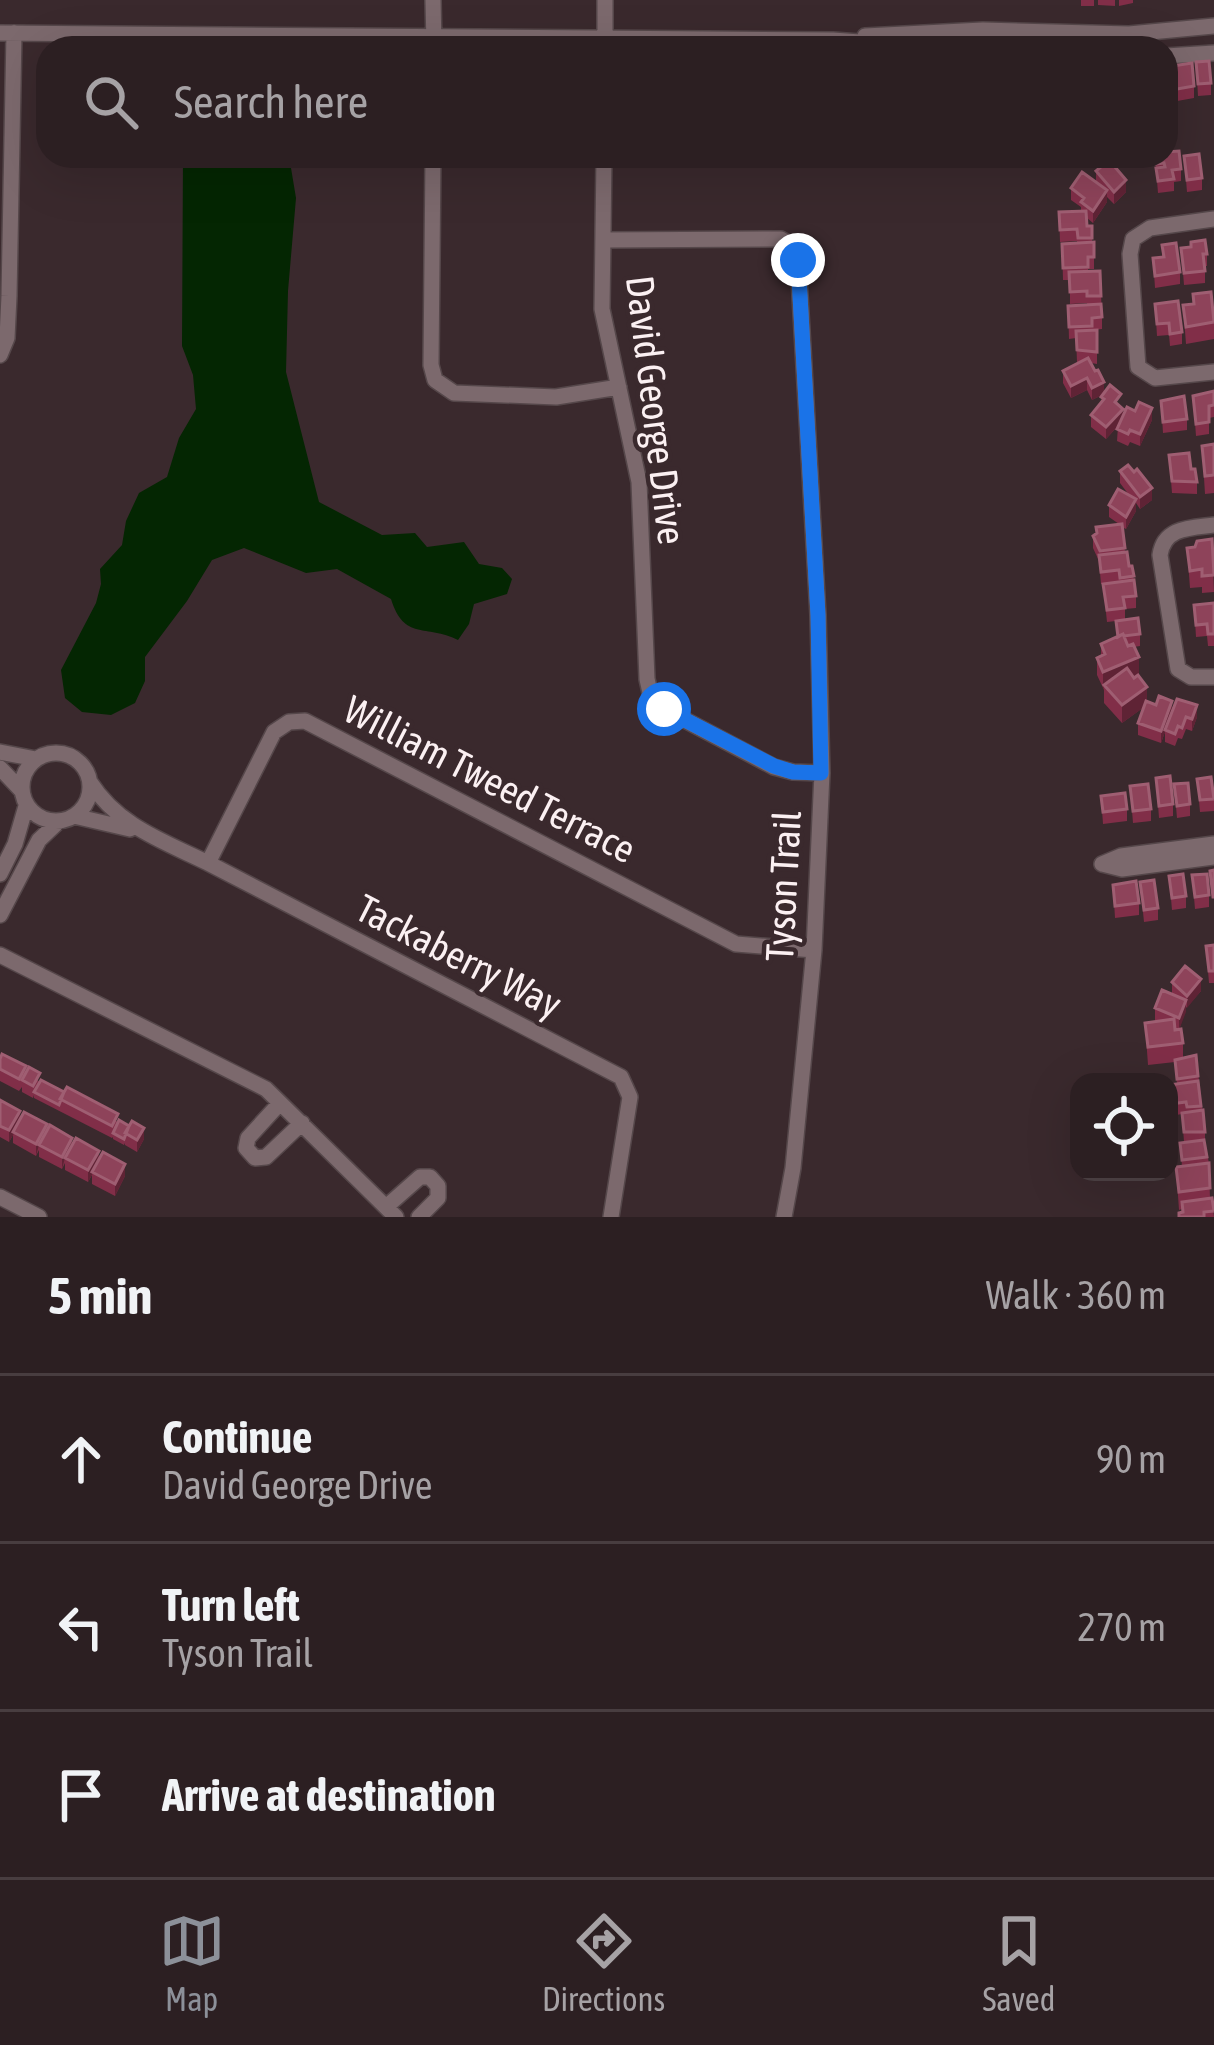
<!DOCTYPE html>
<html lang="en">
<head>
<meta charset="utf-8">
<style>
	body { margin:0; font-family:"Asap Condensed",sans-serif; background:#382c2f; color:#f1f3f6 }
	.controls { position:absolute; right:36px; bottom:36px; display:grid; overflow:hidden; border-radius:24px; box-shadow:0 12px 48px #0002 }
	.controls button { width:108px; height:108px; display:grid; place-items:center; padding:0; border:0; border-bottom:3px solid #483d40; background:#2c1f22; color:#f1f3f6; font:60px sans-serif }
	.stop { position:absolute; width:36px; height:36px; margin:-27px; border:9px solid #1a73e8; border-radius:50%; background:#fff }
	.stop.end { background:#1a73e8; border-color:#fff; box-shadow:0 3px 12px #0008 }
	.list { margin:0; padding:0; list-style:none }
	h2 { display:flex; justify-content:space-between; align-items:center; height:156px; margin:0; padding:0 48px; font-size:51px }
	h2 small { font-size:39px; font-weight:400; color:#a6a2a5 }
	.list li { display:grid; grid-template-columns:78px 1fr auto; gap:36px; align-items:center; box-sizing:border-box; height:168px; padding:0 48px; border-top:3px solid #483d40 }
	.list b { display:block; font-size:45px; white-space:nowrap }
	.list p { margin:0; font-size:39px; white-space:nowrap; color:#a6a2a5 }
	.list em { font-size:39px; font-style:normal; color:#a6a2a5 }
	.icon { flex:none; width:66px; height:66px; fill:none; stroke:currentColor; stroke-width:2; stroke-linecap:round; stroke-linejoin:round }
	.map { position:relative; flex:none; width:1214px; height:1217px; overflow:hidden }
	.search { position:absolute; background:#2c1f22; box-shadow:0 12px 48px #0002; left:36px; right:36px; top:36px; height:132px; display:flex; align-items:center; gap:30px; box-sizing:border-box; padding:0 42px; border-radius:36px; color:#a6a2a5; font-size:45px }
	.sheet { height:660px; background:#2c1f22 }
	nav { display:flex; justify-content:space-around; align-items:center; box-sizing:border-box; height:168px; border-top:3px solid #483d40; background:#2c1f22; font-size:33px; color:#a6a2a5 }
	nav a { display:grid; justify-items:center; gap:6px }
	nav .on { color:#8c9099 }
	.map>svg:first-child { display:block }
	.water { fill:#042602 }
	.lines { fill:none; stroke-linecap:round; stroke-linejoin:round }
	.minor-casing { stroke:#55474a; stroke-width:18 }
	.minor { stroke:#7c696d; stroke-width:15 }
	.wall { fill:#812e48 }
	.shaded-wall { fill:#5f2335 }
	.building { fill:#8e435a; stroke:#9f5e72; stroke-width:3 }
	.route { stroke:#1a73e8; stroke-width:15 }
	.labels { text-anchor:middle; stroke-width:9; stroke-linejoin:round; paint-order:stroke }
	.street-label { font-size:39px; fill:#fbf0f2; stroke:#3a292d }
</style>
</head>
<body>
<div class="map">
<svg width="1214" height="1217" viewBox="0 0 1214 1217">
	<rect width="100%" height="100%" fill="#3a292d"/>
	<path class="water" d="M183,156H289L296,198L288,291L286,372L319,502L382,535L415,533L427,547L464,542L479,564L502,568L512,579L507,594L474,604L469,624L458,640C426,624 404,641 391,599L337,569L306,573L244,548L212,560L187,601L145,657V681L135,703L111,715L82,712L65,698L61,670L96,603L101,584L100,569L122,545L126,521L139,493L167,477L179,438L196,409L193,375L182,346Z"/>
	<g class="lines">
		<defs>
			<path id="minor" d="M433,0L434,45
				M0,33L833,40L938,48
				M865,36L983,30L1129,34L1214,26
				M605,45V0
				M1166,56L1214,53
				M433,156L431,365L435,380L454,393L556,397L619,387
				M604,156L602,309L639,482L647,679L651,697L664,709L774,767L793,772L822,773
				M1214,219L1150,228L1133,239L1130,254L1138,367L1155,378L1214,372
				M604,240L781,239L790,244L798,260L818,615L822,773L814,950L793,1168L784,1217
				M0,355L7,338L9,296L14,33
				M1214,525C1190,528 1164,527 1160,555L1178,669L1191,677H1214
				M0,752L36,759
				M22 787a34 34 0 1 1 68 0a34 34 0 1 1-68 0Z
				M0,768L21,790
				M90,782C118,826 163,841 208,863L621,1077L630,1097L611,1217
				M74,816L130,829
				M208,863L274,732L289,722L305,721L736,944L814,950
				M1102,864L1121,856L1214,844
				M1102,864L1122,869L1214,857
				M0,874L15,844L26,806
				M0,915L39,840L58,822
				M0,955L266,1089L396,1217
				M280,1103L248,1138L246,1148L255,1158L266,1157L302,1123
				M0,1197L39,1217
				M386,1207L420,1177H430L438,1186V1198L419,1217"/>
		</defs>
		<use href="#minor" class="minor-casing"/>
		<use href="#minor" class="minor"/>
	</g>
	<path class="wall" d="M1081,0H1094V6H1081Z
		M1098,0H1115V6L1098,5Z
		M1119,0H1133V3L1119,6Z
		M1196,62L1211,83V95L1198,96Z
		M1166,67L1194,86V98L1166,103Z
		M1155,156L1181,169V181L1174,182V191L1158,193Z
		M1184,156L1202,178V190L1187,192Z
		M1096,171L1126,192L1114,204L1107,197V202L1093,223L1087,218V226H1092V242H1094V269H1088V272L1100,271L1102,317V329L1092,330H1097V364L1091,363L1104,393L1120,406L1123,416L1152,420L1140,446L1130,442L1128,446L1117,441L1118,426L1106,439L1091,427V415L1101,403L1102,395L1092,400L1087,390L1071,398L1063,383V371L1080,362H1077L1076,338L1069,339L1068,306L1087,305V303L1070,304V280H1063L1062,244L1077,243V241L1060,242L1059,212H1081V207L1071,200V188L1096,182Z
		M1162,245L1180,272V284L1155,288L1153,258L1162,257Z
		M1181,248L1207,254V266H1205V283L1184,285Z
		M1193,294L1214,314V339L1186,344L1183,305L1193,304Z
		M1155,304L1182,332V344L1170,346L1169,335L1157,336Z
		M1214,391V417L1209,418V434L1196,436L1193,396Z
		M1161,401L1187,419V430L1163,433Z
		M1214,444V493L1205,494L1202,446Z
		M1169,455L1191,469L1197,482V494L1172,493Z
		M1120,471L1152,500L1140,509L1136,503V511L1126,529L1122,527L1125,552L1129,566H1132L1136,596V608L1125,609V619L1140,634V646L1134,647L1139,674L1134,677L1147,701L1172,711L1197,717L1192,731L1186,729L1182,739L1178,738L1175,746L1165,742V732L1161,743L1138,735V723L1144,707L1122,723L1104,703V690L1097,675V658L1101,656V644L1117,637L1116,621L1107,622L1103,584L1119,582L1101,584L1099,561L1093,548V536L1119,524L1109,517V505L1129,495L1120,483Z
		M1212,539L1214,592L1202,593V587L1190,588L1187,548L1195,547Z
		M1214,603V646H1208L1207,636L1196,637L1194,605Z
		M1156,778L1173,804V816L1159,818Z
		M1197,779L1214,797V811L1200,812Z
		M1174,784L1190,804V816L1177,818Z
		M1130,786L1151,809V821L1133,823Z
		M1101,796L1127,809V821L1103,824Z
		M1192,875L1209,895V907L1195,909Z
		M1169,876L1186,896V908L1172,910Z
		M1140,882L1158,908V920L1144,922Z
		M1113,885L1139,903V915L1115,918Z
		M1214,945V983H1209L1206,946Z
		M1172,982L1201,991L1186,1008L1179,1030L1183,1043V1058L1196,1055L1205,1132V1144L1209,1163L1210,1199L1212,1198L1214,1217H1179L1182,1209L1179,1210L1176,1167L1182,1166L1180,1143L1184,1142L1182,1114L1170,1116L1169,1107V1085L1177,1084L1175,1062L1148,1065L1145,1023L1158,1021L1155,1020V1008L1172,993Z
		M0,1053V1058L26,1072L40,1082L118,1122L144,1139L137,1152L125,1145V1143L124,1145L113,1139V1137L112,1138L34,1098V1095L33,1098L22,1092V1087L19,1091L0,1081Z
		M0,1100L20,1119L47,1131L125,1176L115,1196L92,1184V1175L88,1182L65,1170V1163L62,1169L39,1157V1150L36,1156L13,1143V1135L9,1142L0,1137Z"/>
	<path class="shaded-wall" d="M1126,180V192L1114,204V192Z
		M1107,190V202L1093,223V211Z
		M1087,378V390L1071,398V386Z
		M1104,382V394L1092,400V388Z
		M1152,408V420L1140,446V434Z
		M1123,409V420L1106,439V427Z
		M1152,488V500L1140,509V497Z
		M1136,499V511L1126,529V517Z
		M1139,657V674L1107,689L1104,685L1103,690V672Z
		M1147,687V705L1122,723V705Z
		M1172,701V713L1161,743V731Z
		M1197,705V717L1192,731V719Z
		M1201,979V991L1187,1008V996Z
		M1186,1000V1012L1179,1030V1018Z
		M20,1111V1123L9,1142V1130Z
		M47,1124V1136L39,1145L36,1156V1144Z
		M144,1128V1139L137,1152V1140Z
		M72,1138V1149L65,1158L62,1169V1157Z
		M99,1151V1162L88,1182V1170Z
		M125,1164V1176L115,1196V1184Z"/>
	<path class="building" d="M1209,61L1211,83L1198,84L1196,62Z
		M1192,63L1194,86L1166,91V67Z
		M1179,151L1181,169L1172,170L1174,179L1158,181L1156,168L1165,167L1164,163L1156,164L1155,156H1166V152Z
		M1199,154L1202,178L1187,180L1184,156Z
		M1109,160L1126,180L1114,192L1096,171Z
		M1082,172L1107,190L1093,211L1081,202L1084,198L1071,188Z
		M1086,211L1087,226H1092V238H1078L1077,229L1060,230L1059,212Z
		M1205,240L1207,254H1203L1205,271L1184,273L1181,248L1191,247V242Z
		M1094,242V257H1088V267L1063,268L1062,244Z
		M1176,243L1180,272L1155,276L1153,258L1164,257L1162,245Z
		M1100,271L1101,296H1087V291L1070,292L1069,272Z
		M1211,292L1214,322L1186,327L1183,305L1194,304L1193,294Z
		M1178,301L1182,332L1170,334L1169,323L1157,324L1155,304Z
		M1101,304L1102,317L1092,318V326L1069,327L1068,306Z
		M1097,330V352L1077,350L1076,331Z
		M1088,358L1095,371L1098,370L1104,382L1092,388L1087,378L1071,386L1063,371Z
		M1110,385L1121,394L1115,402L1123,409L1106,427L1091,415L1104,399L1101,397Z
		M1214,391V405L1209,406V422L1196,424L1193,396Z
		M1184,396L1187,419L1163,422L1161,401Z
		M1139,402L1152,408L1140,434L1130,430L1128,434L1117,429L1127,407L1135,411Z
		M1214,444V475L1205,476L1202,446Z
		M1189,453L1191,469H1195L1197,482L1172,481L1169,455Z
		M1128,465L1134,472L1137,469L1152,488L1140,497L1120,471Z
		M1118,489L1136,499L1126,517L1109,505Z
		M1122,524L1125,548L1100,551L1093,536L1097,533L1096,527Z
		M1212,539L1214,575L1202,576V569L1190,571L1187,548L1195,547L1197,541Z
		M1127,552L1129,566H1132L1134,576L1120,578L1119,570L1101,572L1099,555Z
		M1134,580L1136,596L1123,597L1125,608L1107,610L1103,584Z
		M1214,603V634H1208L1207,624L1196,625L1194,605Z
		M1138,618L1140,634L1124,636L1123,634L1118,637L1116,621Z
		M1123,634L1128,646L1133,644L1139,657L1103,672L1097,658L1105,654L1101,644Z
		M1127,668L1134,678L1138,675L1147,687L1122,705L1104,685Z
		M1159,696L1172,701L1161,731L1138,723L1146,701L1156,705Z
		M1177,699L1197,705L1192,719L1186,717L1182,728L1178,726L1175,734L1165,730Z
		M1170,776L1173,804L1159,806L1156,778Z
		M1211,777L1214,799L1200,800L1197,779Z
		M1188,783L1190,804L1177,806L1174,784Z
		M1148,784L1151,809L1133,811L1130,786Z
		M1125,793L1127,809L1103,812L1101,796Z
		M1214,870V897H1213L1210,871Z
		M1183,874L1186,896L1172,898L1169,876Z
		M1207,874L1209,895L1195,897L1192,875Z
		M1154,880L1158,908L1144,910L1140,882Z
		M1136,881L1139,903L1115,906L1113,885Z
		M1214,945V971H1209L1206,946Z
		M1185,966L1201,979L1187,996L1172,982Z
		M1162,990L1186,1000L1179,1018L1155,1008Z
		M1174,1019L1175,1030L1181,1029L1183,1043L1148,1047L1145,1023Z
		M2,1054L26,1066L19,1079L0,1069V1059Z
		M1196,1055L1198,1076L1177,1079L1175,1060Z
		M29,1067L40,1073L33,1086L22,1080Z
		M41,1080L64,1092L59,1105L34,1092Z
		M1198,1081L1201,1106L1187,1107L1186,1102L1170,1104L1169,1085Z
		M67,1087L118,1114L112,1126L60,1099Z
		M0,1100L20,1111L9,1130L0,1126Z
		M1203,1110L1205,1132H1184L1182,1113Z
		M24,1112L47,1124L36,1144L13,1132Z
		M119,1120L129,1126L124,1139L113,1133Z
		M132,1121L144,1128L137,1140L125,1133Z
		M50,1125L72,1138L62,1157L39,1145Z
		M76,1138L99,1151L88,1170L65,1158Z
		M1204,1140L1207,1157L1182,1160L1180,1143Z
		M103,1152L125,1164L115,1184L92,1172Z
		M1209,1163L1210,1188L1179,1192L1176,1167Z
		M1212,1198L1214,1211L1204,1212V1217H1179V1213L1183,1212L1182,1202Z"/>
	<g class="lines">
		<path class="route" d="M664,709L774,766L793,772L821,773L818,615L798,260"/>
	</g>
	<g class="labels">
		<g class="street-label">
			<text transform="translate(656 410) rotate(83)" y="14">David George Drive</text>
			<text transform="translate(490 779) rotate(27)" y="14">William Tweed Terrace</text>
			<text transform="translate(783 886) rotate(-87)" y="14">Tyson Trail</text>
			<text transform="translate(459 956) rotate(27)" y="14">Tackaberry Way</text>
		</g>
	</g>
</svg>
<div class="controls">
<button><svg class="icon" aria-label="locate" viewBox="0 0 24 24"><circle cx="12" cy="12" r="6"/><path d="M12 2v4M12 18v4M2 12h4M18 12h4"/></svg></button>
</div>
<div class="stop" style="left:664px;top:709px"></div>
<div class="stop end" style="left:798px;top:260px"></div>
<div class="search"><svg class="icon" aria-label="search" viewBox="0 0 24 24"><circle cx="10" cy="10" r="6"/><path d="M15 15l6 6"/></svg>Search here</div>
</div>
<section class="sheet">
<h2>5 min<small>Walk · 360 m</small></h2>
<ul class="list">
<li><svg class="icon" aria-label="ahead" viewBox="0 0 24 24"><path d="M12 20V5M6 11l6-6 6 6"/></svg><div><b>Continue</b><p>David George Drive</p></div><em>90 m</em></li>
<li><svg class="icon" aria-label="left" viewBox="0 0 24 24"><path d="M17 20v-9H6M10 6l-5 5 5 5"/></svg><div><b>Turn left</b><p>Tyson Trail</p></div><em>270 m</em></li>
<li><svg class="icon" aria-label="arrive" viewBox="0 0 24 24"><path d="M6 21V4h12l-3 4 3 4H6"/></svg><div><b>Arrive at destination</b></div></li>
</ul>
</section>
<nav>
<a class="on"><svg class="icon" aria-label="map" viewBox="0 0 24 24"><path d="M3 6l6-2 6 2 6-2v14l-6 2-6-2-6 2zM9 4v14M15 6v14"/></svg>Map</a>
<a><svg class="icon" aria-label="directions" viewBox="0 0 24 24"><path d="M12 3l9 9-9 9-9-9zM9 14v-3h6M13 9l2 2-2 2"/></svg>Directions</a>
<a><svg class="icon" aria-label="saved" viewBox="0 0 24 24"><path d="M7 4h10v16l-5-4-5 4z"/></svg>Saved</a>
</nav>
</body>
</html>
